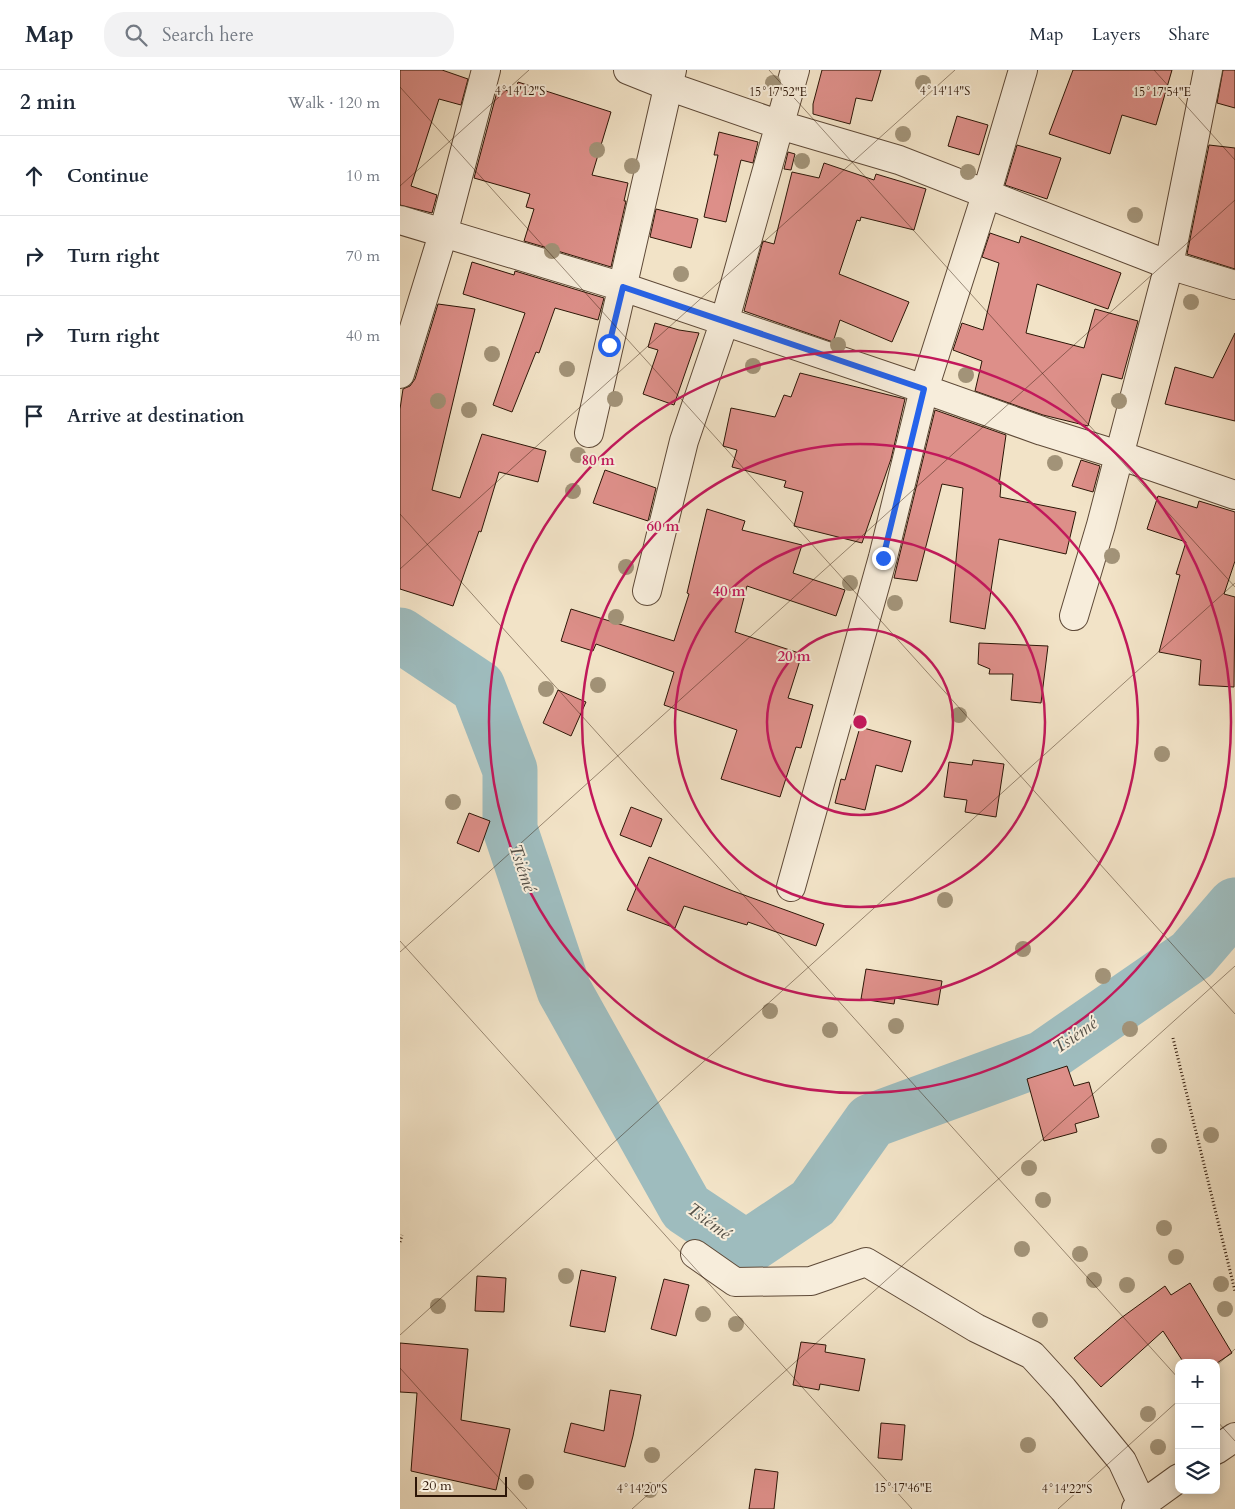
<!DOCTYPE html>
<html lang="en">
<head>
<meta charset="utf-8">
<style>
	body { margin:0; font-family:Cardo,serif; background:#f2f2f3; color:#1f2937 }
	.controls { position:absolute; right:15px; bottom:15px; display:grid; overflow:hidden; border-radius:10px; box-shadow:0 2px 12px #0003 }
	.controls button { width:45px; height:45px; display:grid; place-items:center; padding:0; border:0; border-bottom:1px solid #e0e1e3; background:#fff; color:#1f2937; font:25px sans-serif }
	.scale { position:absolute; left:15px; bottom:12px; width:92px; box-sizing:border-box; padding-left:5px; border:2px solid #2d1607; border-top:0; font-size:14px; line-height:18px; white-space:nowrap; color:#2d1607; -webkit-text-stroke:4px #f7eddb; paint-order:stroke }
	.stop { position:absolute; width:15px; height:15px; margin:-11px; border:4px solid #2563eb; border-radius:50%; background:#fff }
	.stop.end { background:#2563eb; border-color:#fff; box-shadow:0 1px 5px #0008 }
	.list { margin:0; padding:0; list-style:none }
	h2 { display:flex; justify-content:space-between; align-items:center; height:65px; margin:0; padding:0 20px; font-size:21px }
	h2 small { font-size:16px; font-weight:400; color:#747a83 }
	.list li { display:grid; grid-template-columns:32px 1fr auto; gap:15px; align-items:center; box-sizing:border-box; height:80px; padding:0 20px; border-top:1px solid #e0e1e3 }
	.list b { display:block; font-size:19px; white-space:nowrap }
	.list em { font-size:16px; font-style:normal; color:#747a83 }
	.icon { flex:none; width:28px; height:28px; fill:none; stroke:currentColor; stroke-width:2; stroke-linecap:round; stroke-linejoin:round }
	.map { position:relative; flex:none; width:835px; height:1439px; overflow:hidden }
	header { display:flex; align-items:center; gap:30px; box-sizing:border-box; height:70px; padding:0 25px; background:#fff; border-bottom:1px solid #e0e1e3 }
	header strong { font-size:24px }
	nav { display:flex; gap:28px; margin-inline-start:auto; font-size:18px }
	.search { width:350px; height:45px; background:#f2f2f3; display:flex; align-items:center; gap:12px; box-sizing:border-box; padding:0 18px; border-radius:20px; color:#747a83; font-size:19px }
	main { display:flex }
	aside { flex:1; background:#fff }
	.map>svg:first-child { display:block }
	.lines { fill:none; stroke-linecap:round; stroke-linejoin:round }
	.river { stroke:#9ebcbe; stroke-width:55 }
	.building { fill:#dd8f89; stroke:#2d1607 }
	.minor-casing { stroke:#5e4937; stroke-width:30 }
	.path { stroke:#2d1607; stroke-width:3; stroke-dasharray:1 2.5; stroke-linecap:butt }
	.minor { stroke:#f7eddb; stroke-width:28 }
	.tree { fill:#a29378 }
	.route { stroke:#2563eb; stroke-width:6 }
	.ticks { fill:none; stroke:#2d1607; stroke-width:1; stroke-opacity:0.45 }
	.ring { fill:none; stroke:#c2185b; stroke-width:2.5 }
	.labels { text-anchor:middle; stroke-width:4; stroke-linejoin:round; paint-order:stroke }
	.water-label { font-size:18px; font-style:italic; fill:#555047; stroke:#f7eddb }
	.ticks-label { font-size:12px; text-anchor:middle; fill:#2d1607; stroke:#f7eddb; stroke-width:4; stroke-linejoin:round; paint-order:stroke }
	.centre { fill:#c2185b; stroke:#f7eddb; stroke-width:2.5 }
	.ring-label { font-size:15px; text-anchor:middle; font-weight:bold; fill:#c2185b; stroke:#f7eddb; stroke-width:4; stroke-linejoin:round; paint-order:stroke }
</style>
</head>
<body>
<header>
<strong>Map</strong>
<div class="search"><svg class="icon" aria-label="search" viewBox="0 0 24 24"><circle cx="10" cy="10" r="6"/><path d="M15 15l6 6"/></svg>Search here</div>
<nav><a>Map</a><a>Layers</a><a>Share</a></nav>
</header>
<main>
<aside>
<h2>2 min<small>Walk · 120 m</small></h2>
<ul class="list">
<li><svg class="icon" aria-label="ahead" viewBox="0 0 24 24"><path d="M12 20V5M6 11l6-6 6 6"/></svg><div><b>Continue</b></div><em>10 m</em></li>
<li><svg class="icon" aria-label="right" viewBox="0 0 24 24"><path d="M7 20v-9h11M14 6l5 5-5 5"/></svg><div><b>Turn right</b></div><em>70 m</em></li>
<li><svg class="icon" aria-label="right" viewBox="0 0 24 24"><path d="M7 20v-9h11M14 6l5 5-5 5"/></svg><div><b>Turn right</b></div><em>40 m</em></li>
<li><svg class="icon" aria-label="arrive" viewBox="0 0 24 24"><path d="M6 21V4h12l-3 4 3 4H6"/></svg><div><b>Arrive at destination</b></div></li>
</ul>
</aside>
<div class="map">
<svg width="835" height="1439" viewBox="0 0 835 1439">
	<rect width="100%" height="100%" fill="#f2e3c7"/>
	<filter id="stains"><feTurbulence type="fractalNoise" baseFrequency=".004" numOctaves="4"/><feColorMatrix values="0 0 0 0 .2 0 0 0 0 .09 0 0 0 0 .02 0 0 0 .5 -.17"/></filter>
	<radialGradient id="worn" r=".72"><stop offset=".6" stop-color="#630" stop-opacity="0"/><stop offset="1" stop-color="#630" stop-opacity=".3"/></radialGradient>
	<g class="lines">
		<path class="river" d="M0,565L78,617L110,700V759L164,920L286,1138L346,1178L413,1133L471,1051L643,988L792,885L835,835"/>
	</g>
	<path class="building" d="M0,0H42L68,9L61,35L39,29L11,116L37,125L32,143L0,135Z
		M422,0H481L472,31L456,28L450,54L413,44V34Z
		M673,0H772L756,55L722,45L710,84L649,64Z
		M823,0H835V38L817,33Z
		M118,12L211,42L192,105L228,113L224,131H226L211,197L124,171L134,139L126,137L130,124L74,108L98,18L115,23Z
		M557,46L588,55L579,85L548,76Z
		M319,62L358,72L353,93L341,90L326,152L304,147L318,85H314Z
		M617,75L661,88L647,129L605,115Z
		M809,75L835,78V199L787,184Z
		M388,82L395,84L391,100L384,99Z
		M424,93L474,110L476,104L526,119L514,160L461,147L460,151L457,150L439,204L509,232L492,272L440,250L433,272L344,241L363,171L374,174L392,102L419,108Z
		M256,139L298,149L291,178L250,167Z
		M590,163L619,173L621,166L721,203L708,239L637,214L626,263L684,278L695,239L738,251L722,309L702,304L688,356L643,345L575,321L582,291L553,280L562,253L583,260L599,193L582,187Z
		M72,192L114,205L115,201L204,228L198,250L155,238L139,283L136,282L112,342L93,335L125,243L63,224Z
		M38,234L75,239L32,420L60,428L82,364L146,381L138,412L99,402L81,462L79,461L53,536L0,519V339L3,319L10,316L15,309Z
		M255,253L279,260L299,263L274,335L243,324L258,280L248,277Z
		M835,263V351L765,334L775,297L813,308Z
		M400,303L505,329L491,389L462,473L394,456L403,422L384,417L386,411L332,397L337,380L323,376L331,338L375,347L384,325L391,327Z
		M535,340L606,365L599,414H601L600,427L676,442L666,484L599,469L585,559L550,552L563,418L542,414L517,511L494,508Z
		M681,390L700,396L693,422L672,416Z
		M205,400L256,418L248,451L193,433Z
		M758,426L797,438L799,431L835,442V491L824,524L835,527L834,617L799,615L801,590L759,582L780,505L776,504L786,472L747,459Z
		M307,439L345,451L342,460L402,475L393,503L445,520L436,546L347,516L335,562L402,584L388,628L413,635L401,678L396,677L380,727L321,709L337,660L264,635L274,602L196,574L193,581L161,571L171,539L274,571L289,524L287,523Z
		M579,573L648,576L641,633L611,630L613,604H589L590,599L578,594Z
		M158,620L186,632L171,666L143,653Z
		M460,657L511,671L502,702L476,695L465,740L435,733L441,709L445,710Z
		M573,690L604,694L596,747L565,742L567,730L544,727L549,692L572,695Z
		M231,737L262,749L251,777L220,765Z
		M69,743L90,751L79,782L57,773Z
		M249,787L333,821L424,854L416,876L348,852L347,855L284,836L275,858L227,840Z
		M466,899L542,911L538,935L495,928L494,934L461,929Z
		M667,996L674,1016L689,1012L699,1047L675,1054L677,1062L644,1071L627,1009Z
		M181,1200L216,1207L205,1262L170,1256Z
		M77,1206L106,1208L104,1242L75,1241Z
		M264,1209L289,1215L276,1266L251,1259Z
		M790,1213L832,1283L817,1293H784L763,1261L701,1317L674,1288L721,1248L765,1216L771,1225Z
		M401,1272L426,1275L425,1282L465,1289L459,1321L420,1314L419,1320L393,1315Z
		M0,1273L68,1279L61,1350L110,1359L96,1420L11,1401L17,1323L0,1322Z
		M210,1320L241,1325L233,1366L225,1397L164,1382L171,1353L204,1361Z
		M481,1353L505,1355L502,1390L478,1388Z
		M355,1399L378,1402L374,1439H349Z"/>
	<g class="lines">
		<defs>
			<path id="minor" d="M228,0L268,16L380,55L499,90L769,195L835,215
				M0,150L223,217L524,319L642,361L719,385L835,425
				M0,304L43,164L86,0
				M189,363L272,0
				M247,521L284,371L324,253L395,0
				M674,546L701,455L769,195L808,0
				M391,817L483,487L524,319L586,125L623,0
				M295,1184L335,1212L411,1211L466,1192L576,1258L632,1285L663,1319L722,1391L742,1434
				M816,1380L835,1367
				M736,1439L779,1408"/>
		</defs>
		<use href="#minor" class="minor-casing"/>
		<path class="path" d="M773,968L835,1221
			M0,1172L2,1165"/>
		<use href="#minor" class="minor"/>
	</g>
	<g class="tree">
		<circle cx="373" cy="13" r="8"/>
		<circle cx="523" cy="13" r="8"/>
		<circle cx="503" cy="64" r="8"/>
		<circle cx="197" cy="80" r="8"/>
		<circle cx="402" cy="91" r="8"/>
		<circle cx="232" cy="96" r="8"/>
		<circle cx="568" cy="102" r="8"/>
		<circle cx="735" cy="145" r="8"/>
		<circle cx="152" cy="181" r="8"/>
		<circle cx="281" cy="204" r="8"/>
		<circle cx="791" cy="232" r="8"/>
		<circle cx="438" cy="275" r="8"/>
		<circle cx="92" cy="284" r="8"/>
		<circle cx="353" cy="296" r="8"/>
		<circle cx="167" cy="299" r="8"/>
		<circle cx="566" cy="305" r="8"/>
		<circle cx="215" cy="329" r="8"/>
		<circle cx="38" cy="331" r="8"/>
		<circle cx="719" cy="331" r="8"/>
		<circle cx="69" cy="340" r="8"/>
		<circle cx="178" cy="385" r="8"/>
		<circle cx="655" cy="393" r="8"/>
		<circle cx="173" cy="421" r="8"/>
		<circle cx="712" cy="486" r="8"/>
		<circle cx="226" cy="497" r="8"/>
		<circle cx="450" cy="513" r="8"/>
		<circle cx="495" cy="533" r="8"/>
		<circle cx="216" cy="547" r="8"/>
		<circle cx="198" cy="615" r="8"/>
		<circle cx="146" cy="619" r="8"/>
		<circle cx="559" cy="645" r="8"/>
		<circle cx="762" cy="684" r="8"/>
		<circle cx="53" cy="732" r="8"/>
		<circle cx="545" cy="830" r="8"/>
		<circle cx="623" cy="879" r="8"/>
		<circle cx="703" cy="906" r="8"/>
		<circle cx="370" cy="941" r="8"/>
		<circle cx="496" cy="956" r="8"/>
		<circle cx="730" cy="959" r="8"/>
		<circle cx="430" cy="960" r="8"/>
		<circle cx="811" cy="1065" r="8"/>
		<circle cx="759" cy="1076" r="8"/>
		<circle cx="629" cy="1098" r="8"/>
		<circle cx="643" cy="1130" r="8"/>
		<circle cx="764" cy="1158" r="8"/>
		<circle cx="622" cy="1179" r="8"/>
		<circle cx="680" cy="1184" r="8"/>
		<circle cx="776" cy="1187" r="8"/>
		<circle cx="166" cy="1206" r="8"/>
		<circle cx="694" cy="1210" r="8"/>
		<circle cx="821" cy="1214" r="8"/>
		<circle cx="727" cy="1215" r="8"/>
		<circle cx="38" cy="1236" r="8"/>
		<circle cx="825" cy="1239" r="8"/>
		<circle cx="303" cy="1244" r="8"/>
		<circle cx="640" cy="1250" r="8"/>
		<circle cx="336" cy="1254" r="8"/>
		<circle cx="748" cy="1344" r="8"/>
		<circle cx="628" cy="1375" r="8"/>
		<circle cx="758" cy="1377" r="8"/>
		<circle cx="252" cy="1385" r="8"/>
		<circle cx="126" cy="1412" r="8"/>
		<circle cx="250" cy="1420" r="8"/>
	</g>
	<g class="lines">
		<path class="route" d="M209,275L223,217L524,319L483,488"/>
	</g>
	<path class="ticks" d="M369,0L835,517M754,0L835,90M0,17L835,944M0,116L129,0M0,444L779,1309M0,499L555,0M0,871L512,1439M0,882L835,130M0,1265L835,513M816,1296L835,1279M0,1298L127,1439M816,1350L835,1371M232,1439L835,896M658,1439L779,1330"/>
	<g class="ring">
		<circle cx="460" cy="652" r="93"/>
		<circle cx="460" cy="652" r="185"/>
		<circle cx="460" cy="652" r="278"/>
		<circle cx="460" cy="652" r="371"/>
	</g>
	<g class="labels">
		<g class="water-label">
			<text transform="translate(123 798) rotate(71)" y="6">Tsiémé</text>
			<text transform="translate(675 965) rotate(-35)" y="6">Tsiémé</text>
			<text transform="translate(309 1151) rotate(36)" y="6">Tsiémé</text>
		</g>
	</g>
	<g class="ticks-label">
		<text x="120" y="25">4°14'12"S</text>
		<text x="545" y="25">4°14'14"S</text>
		<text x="378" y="26">15°17'52"E</text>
		<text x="762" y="26">15°17'54"E</text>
		<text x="503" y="1422">15°17'46"E</text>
		<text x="242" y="1423">4°14'20"S</text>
		<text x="667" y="1423">4°14'22"S</text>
	</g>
	<circle cx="460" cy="652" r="8" class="centre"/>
	<g class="ring-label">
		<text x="198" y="395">80 m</text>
		<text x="263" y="461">60 m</text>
		<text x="329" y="526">40 m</text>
		<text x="394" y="591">20 m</text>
	</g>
	<rect width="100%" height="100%" filter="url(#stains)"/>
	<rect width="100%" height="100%" fill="url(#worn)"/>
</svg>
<div class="controls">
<button>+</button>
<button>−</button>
<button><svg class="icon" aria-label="layers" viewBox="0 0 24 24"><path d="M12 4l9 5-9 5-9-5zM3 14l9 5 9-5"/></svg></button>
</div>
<div class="scale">20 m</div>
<div class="stop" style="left:209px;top:275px"></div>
<div class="stop end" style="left:483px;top:488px"></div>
</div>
</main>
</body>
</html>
